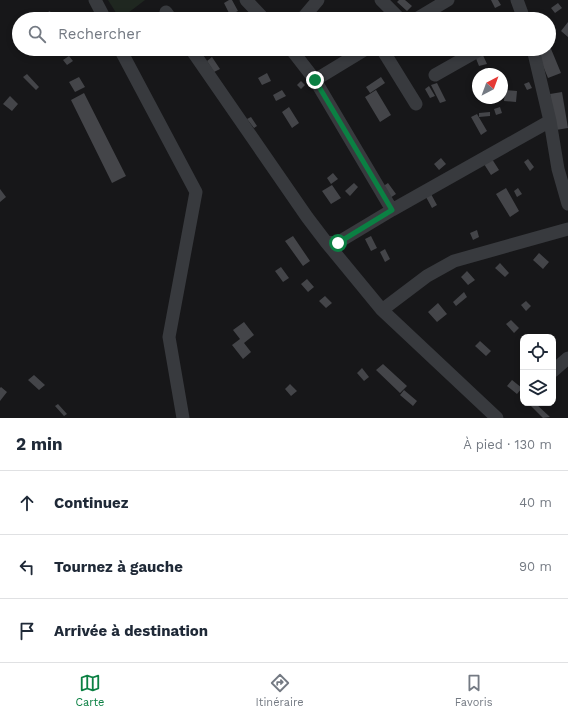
<!DOCTYPE html>
<html lang="fr">
<head>
<meta charset="utf-8">
<style>
	body { margin:0; font-family:"Work Sans",sans-serif; background:#f6f6f7; color:#1f2937 }
	.controls { position:absolute; right:12px; bottom:12px; display:grid; overflow:hidden; border-radius:8px; box-shadow:0 2px 6px #0003 }
	.controls button { width:36px; height:36px; display:grid; place-items:center; padding:0; border:0; border-bottom:1px solid #e0e1e3; background:#fff; color:#1f2937; font:20px sans-serif }
	.compass { position:absolute; left:472px; top:68px; width:36px; height:36px; border-radius:50%; background:#fff; box-shadow:0 2px 6px #0003; rotate:41deg }
	.stop { position:absolute; width:12px; height:12px; margin:-9px; border:3px solid #0b8043; border-radius:50%; background:#fff }
	.stop.end { background:#0b8043; border-color:#fff; box-shadow:0 1px 4px #0008 }
	.list { margin:0; padding:0; list-style:none }
	h2 { display:flex; justify-content:space-between; align-items:center; height:52px; margin:0; padding:0 16px; font-size:17px }
	h2 small { font-size:13px; font-weight:400; color:#747a83 }
	.list li { display:grid; grid-template-columns:26px 1fr auto; gap:12px; align-items:center; box-sizing:border-box; height:64px; padding:0 16px; border-top:1px solid #e0e1e3 }
	.list b { display:block; font-size:15px; white-space:nowrap }
	.list em { font-size:13px; font-style:normal; color:#747a83 }
	.icon { flex:none; width:22px; height:22px; fill:none; stroke:currentColor; stroke-width:2; stroke-linecap:round; stroke-linejoin:round }
	.map { position:relative; flex:none; width:568px; height:418px; overflow:hidden }
	.search { position:absolute; background:#fff; box-shadow:0 2px 6px #0003; left:12px; right:12px; top:12px; height:44px; display:flex; align-items:center; gap:10px; box-sizing:border-box; padding:0 14px; border-radius:22px; color:#747a83; font-size:15px }
	.sheet { height:244px; background:#fff }
	nav { display:flex; justify-content:space-around; align-items:center; box-sizing:border-box; height:56px; border-top:1px solid #e0e1e3; background:#fff; font-size:11px; color:#747a83 }
	nav a { display:grid; justify-items:center; gap:2px }
	nav .on { color:#0b8043 }
	.map>svg:first-child { display:block }
	.green { fill:#1f2720 }
	.building { fill:#444549 }
	.lines { fill:none; stroke-linecap:round; stroke-linejoin:round }
	.minor { stroke:#383a3e; stroke-width:13 }
	.route { stroke:#0b8043; stroke-width:5 }
</style>
</head>
<body>
<div class="map">
<svg width="568" height="418" viewBox="0 0 568 418">
	<rect width="100%" height="100%" fill="#171719"/>
	<path class="green" d="M108,0H145L120,19Z"/>
	<path class="building" d="M229,0H232L238,11L230,15L224,3Z
		M399,0H405L412,6L407,11L397,2Z
		M491,0H498L501,5L495,8Z
		M558,3L562,8L555,13L551,8Z
		M50,11L53,19H44L42,15Z
		M385,11L392,19H382L379,16Z
		M568,22V37L561,31Z
		M549,44L561,73L548,78L536,49H549Z
		M482,53L487,64L479,66L475,56Z
		M69,56L73,61L67,65L63,60Z
		M212,57L220,69L214,72L207,61Z
		M267,73L271,81L262,85L258,78Z
		M27,74L39,87L36,90L23,77Z
		M79,77L85,87L75,92L69,82Z
		M381,77L385,83L370,93L366,87Z
		M301,81L305,85L301,89L297,85Z
		M529,82L532,88L527,90L524,84Z
		M437,83L446,101L440,103L431,85Z
		M429,86L435,96L430,98L425,89Z
		M282,90L286,96L276,101L273,95Z
		M376,90L391,115L380,122L365,97Z
		M505,90L517,91L516,102L504,101Z
		M562,92L568,128L556,130L550,94Z
		M84,93L126,176L112,183L71,100Z
		M10,96L18,104L12,111L3,104Z
		M289,107L299,123L292,128L282,112Z
		M500,107L502,113L496,115L494,109Z
		M490,112V116L479,117V113Z
		M477,114L487,131L481,135L471,117Z
		M251,117L257,126L254,128L247,119Z
		M441,158L446,164L439,170L434,164Z
		M492,159L499,170L491,175L484,164Z
		M528,159L534,167L530,171L524,162Z
		M333,173L338,179L331,184L327,178Z
		M354,183L358,187L350,196L345,191Z
		M388,183L396,194L390,198L382,187Z
		M332,185L341,198L331,204L322,191Z
		M506,188L519,211L510,217L496,194Z
		M518,188L522,194L517,197L514,191Z
		M0,189L6,197L0,202Z
		M431,194L437,205L432,208L426,197Z
		M477,230L479,237L473,240L470,233Z
		M293,236L310,261L303,266L285,241Z
		M371,236L377,248L371,251L365,239Z
		M385,249L390,259L385,262L380,252Z
		M539,253L549,262L543,269L533,260Z
		M500,263L509,273L505,277L495,268Z
		M281,267L289,278L283,282L275,271Z
		M467,271L475,280L468,285L461,277Z
		M307,279L314,287L308,292L301,284Z
		M464,292L467,297L456,306L453,302Z
		M325,296L332,303L326,308L319,301Z
		M526,301L531,306L526,311L521,305Z
		M438,303L447,314L437,322L428,312Z
		M511,320L519,328L514,333L506,324Z
		M244,322L254,335L244,343L251,352L243,359L232,345L240,339L233,330Z
		M480,341L491,351L486,356L475,346Z
		M383,364L407,386L400,393L376,370Z
		M362,368L369,377L364,381L357,373Z
		M34,375L45,385L39,390L28,380Z
		M512,380L522,388L517,394L507,386Z
		M290,384L297,391L291,396L285,389Z
		M1,387L7,392L0,401V388Z
		M404,390L417,401L413,406L400,395Z
		M528,403H535L550,417L543,418Z
		M58,404L67,414L64,416L55,406Z"/>
	<g class="lines">
		<path class="minor" d="M95,0L105,19
			M246,0L264,19
			M381,0L400,19
			M517,0L524,19
			M166,12L171,19
			M302,19L318,0
			M416,19L448,0
			M120,49L196,192L169,337L183,418
			M191,49L307,217L326,242L337,243L392,210L550,121
			M291,49L315,80L392,210
			M382,49L416,104
			M533,49L550,121L558,169L568,204
			M435,75L481,49
			M315,80L366,49
			M326,242L382,310L497,418
			M382,310L427,276L454,261L568,229
			M553,371L568,358"/>
	</g>
	<g class="lines">
		<path class="route" d="M315,80L392,210L338,243"/>
	</g>
</svg>
<div class="controls">
<button><svg class="icon" aria-label="locate" viewBox="0 0 24 24"><circle cx="12" cy="12" r="6"/><path d="M12 2v4M12 18v4M2 12h4M18 12h4"/></svg></button>
<button><svg class="icon" aria-label="layers" viewBox="0 0 24 24"><path d="M12 4l9 5-9 5-9-5zM3 14l9 5 9-5"/></svg></button>
</div>
<svg class="compass" viewBox="-18 -18 36 36"><path d="M0-13l5 13h-10z" fill="#e53935"/><path d="M0 13l5-13h-10z" fill="#747a83"/></svg>
<div class="stop" style="left:338px;top:243px"></div>
<div class="stop end" style="left:315px;top:80px"></div>
<div class="search"><svg class="icon" aria-label="search" viewBox="0 0 24 24"><circle cx="10" cy="10" r="6"/><path d="M15 15l6 6"/></svg>Rechercher</div>
</div>
<section class="sheet">
<h2>2 min<small>À pied · 130 m</small></h2>
<ul class="list">
<li><svg class="icon" aria-label="ahead" viewBox="0 0 24 24"><path d="M12 20V5M6 11l6-6 6 6"/></svg><div><b>Continuez</b></div><em>40 m</em></li>
<li><svg class="icon" aria-label="left" viewBox="0 0 24 24"><path d="M17 20v-9H6M10 6l-5 5 5 5"/></svg><div><b>Tournez à gauche</b></div><em>90 m</em></li>
<li><svg class="icon" aria-label="arrive" viewBox="0 0 24 24"><path d="M6 21V4h12l-3 4 3 4H6"/></svg><div><b>Arrivée à destination</b></div></li>
</ul>
</section>
<nav>
<a class="on"><svg class="icon" aria-label="map" viewBox="0 0 24 24"><path d="M3 6l6-2 6 2 6-2v14l-6 2-6-2-6 2zM9 4v14M15 6v14"/></svg>Carte</a>
<a><svg class="icon" aria-label="directions" viewBox="0 0 24 24"><path d="M12 3l9 9-9 9-9-9zM9 14v-3h6M13 9l2 2-2 2"/></svg>Itinéraire</a>
<a><svg class="icon" aria-label="saved" viewBox="0 0 24 24"><path d="M7 4h10v16l-5-4-5 4z"/></svg>Favoris</a>
</nav>
</body>
</html>
